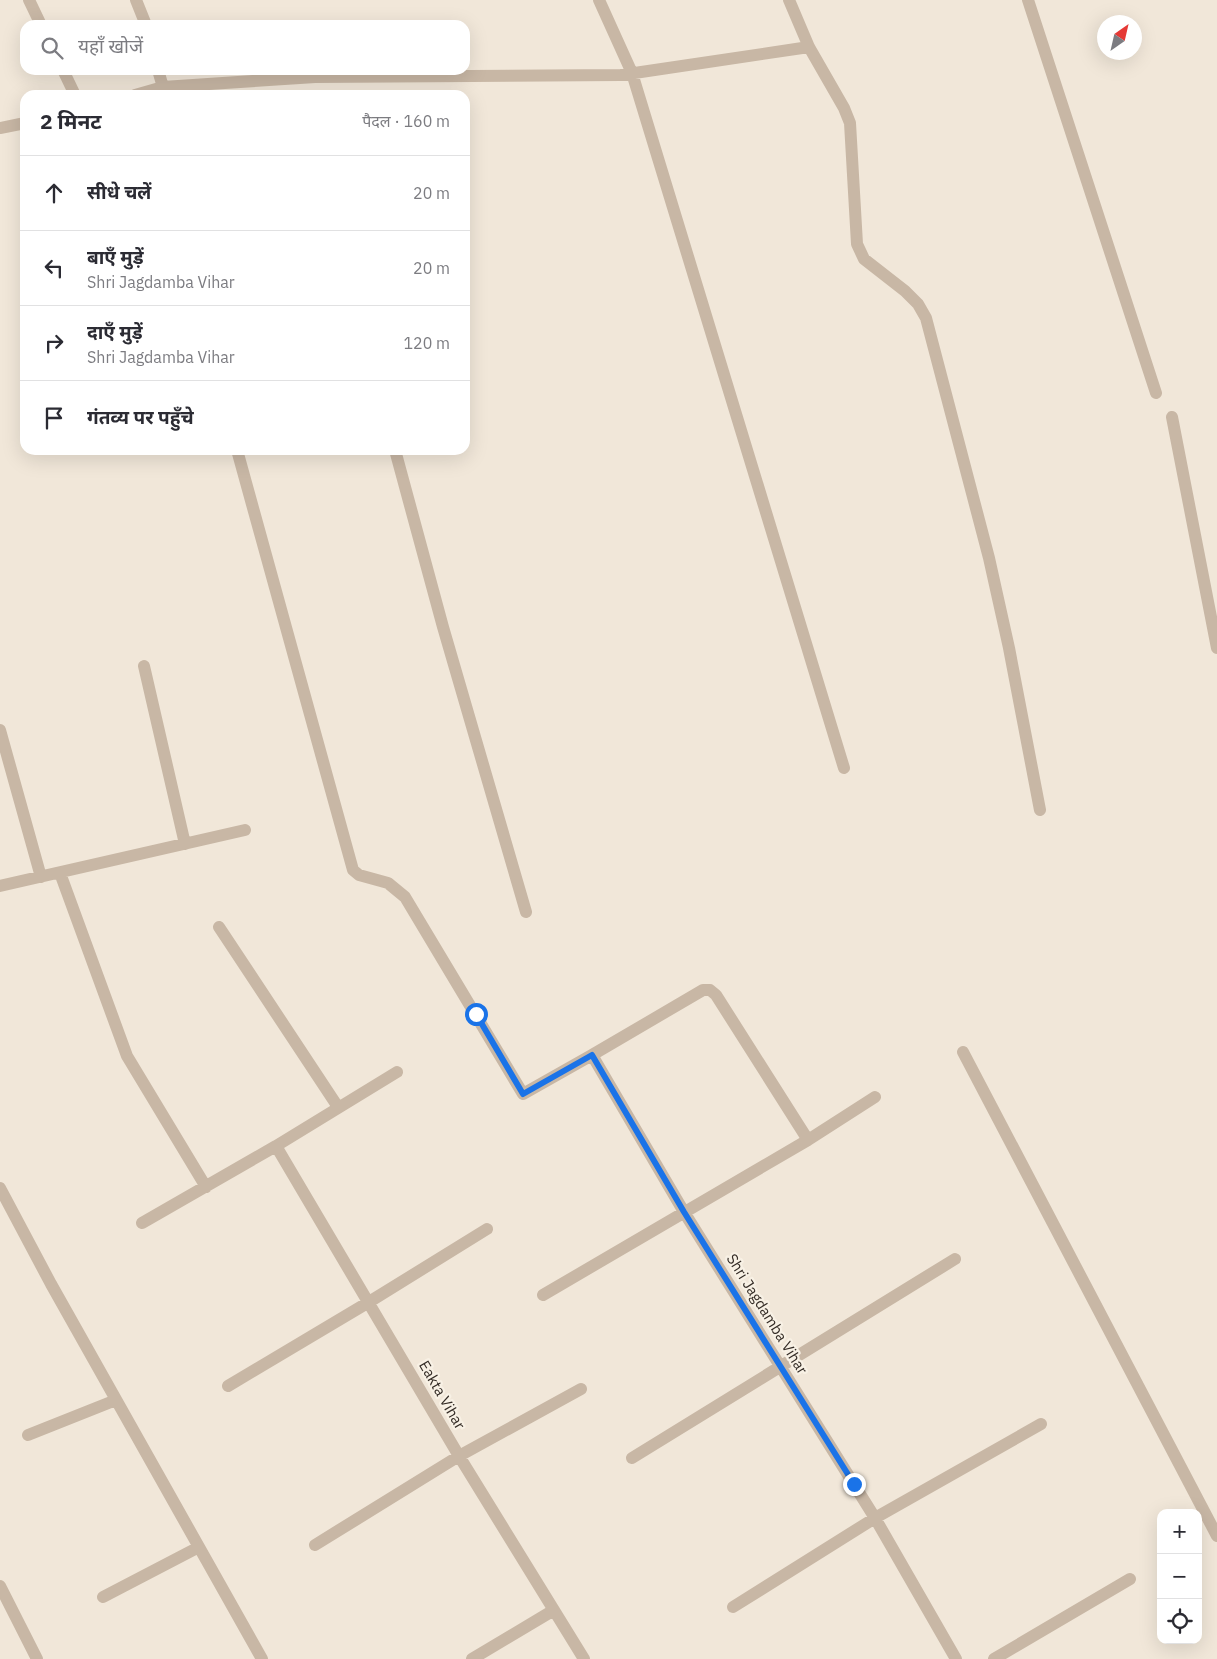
<!DOCTYPE html>
<html lang="hi">
<head>
<meta charset="utf-8">
<style>
	body { margin:0; font-family:"IBM Plex Sans","Noto Sans Devanagari",sans-serif; background:#f7f7f7; color:#2b2b33 }
	.controls { position:absolute; right:15px; bottom:15px; display:grid; overflow:hidden; border-radius:10px; box-shadow:0 5px 20px #0002 }
	.controls button { width:45px; height:45px; display:grid; place-items:center; padding:0; border:0; border-bottom:1px solid #e1e1e2; background:#fff; color:#2b2b33; font:25px sans-serif }
	.compass { position:absolute; left:1097px; top:15px; width:45px; height:45px; border-radius:50%; background:#fff; box-shadow:0 5px 20px #0002; rotate:34deg }
	.stop { position:absolute; width:15px; height:15px; margin:-11px; border:4px solid #1a73e8; border-radius:50%; background:#fff }
	.stop.end { background:#1a73e8; border-color:#fff; box-shadow:0 1px 5px #0008 }
	.list { margin:0; padding:0; list-style:none }
	h2 { display:flex; justify-content:space-between; align-items:center; height:65px; margin:0; padding:0 20px; font-size:21px }
	h2 small { font-size:16px; font-weight:400; color:#7c7c81 }
	.list li { display:grid; grid-template-columns:32px 1fr auto; gap:15px; align-items:center; box-sizing:border-box; height:75px; padding:0 20px; border-top:1px solid #e1e1e2 }
	.list b { display:block; font-size:19px; white-space:nowrap }
	.list p { margin:0; font-size:16px; white-space:nowrap; color:#7c7c81 }
	.list em { font-size:16px; font-style:normal; color:#7c7c81 }
	.icon { flex:none; width:28px; height:28px; fill:none; stroke:currentColor; stroke-width:2; stroke-linecap:round; stroke-linejoin:round }
	.map { position:relative; flex:none; width:1217px; height:1659px; overflow:hidden }
	.search { position:absolute; background:#fff; box-shadow:0 5px 20px #0002; left:20px; top:20px; width:450px; height:55px; display:flex; align-items:center; gap:12px; box-sizing:border-box; padding:0 18px; border-radius:15px; color:#7c7c81; font-size:19px }
	.panel { position:absolute; background:#fff; box-shadow:0 5px 20px #0002; left:20px; top:90px; width:450px; height:365px; border-radius:15px }
	.map>svg:first-child { display:block }
	.lines { fill:none; stroke-linecap:round; stroke-linejoin:round }
	.minor { stroke:#c8b7a5; stroke-width:12 }
	.route { stroke:#1a73e8; stroke-width:6 }
	.labels { text-anchor:middle; stroke-width:4.5; stroke-linejoin:round; paint-order:stroke }
	.street-label { font-size:15px; fill:#342c26; stroke:#f8f1e5 }
</style>
</head>
<body>
<div class="map">
<svg width="1217" height="1659" viewBox="0 0 1217 1659">
	<rect width="100%" height="100%" fill="#f1e7d9"/>
	<g class="lines">
		<path class="minor" d="M29,0L41,25
			M136,0L146,25
			M599,0L632,73L844,768
			M789,0L809,47L844,108L850,123L857,244L864,259L905,291L918,304L926,318L989,558L1009,648L1040,810
			M1028,0L1156,393
			M63,70L75,95
			M158,70L165,94
			M135,95L163,87L315,77L621,75L809,47
			M0,128L25,123
			M1172,417L1217,648
			M237,450L353,870L359,875L388,883L405,897L523,1094L592,1055L684,1212L875,1518L956,1659
			M395,450L443,627L526,912
			M144,666L185,844
			M0,730L41,877
			M60,873L127,1056L206,1187
			M0,886L245,830
			M219,927L338,1107
			M963,1052L1217,1536
			M592,1055L703,990H710L716,995L808,1140
			M276,1146L459,1456L584,1659
			M0,1188L51,1284L262,1659
			M142,1223L276,1146L397,1072
			M543,1295L808,1140L875,1097
			M228,1386L369,1302L487,1229
			M28,1435L116,1400
			M632,1458L955,1259
			M315,1545L459,1456L581,1389
			M0,1586L37,1659
			M103,1597L199,1547
			M733,1607L875,1518L1041,1424
			M472,1659L554,1610
			M994,1659L1130,1579"/>
	</g>
	<g class="lines">
		<path class="route" d="M476,1014L523,1094L592,1055L684,1212L854,1484"/>
	</g>
	<g class="labels">
		<g class="street-label">
			<text transform="translate(767 1314) rotate(58)" y="5">Shri Jagdamba Vihar</text>
			<text transform="translate(442 1395) rotate(60)" y="5">Eakta Vihar</text>
		</g>
	</g>
</svg>
<div class="controls">
<button>+</button>
<button>−</button>
<button><svg class="icon" aria-label="locate" viewBox="0 0 24 24"><circle cx="12" cy="12" r="6"/><path d="M12 2v4M12 18v4M2 12h4M18 12h4"/></svg></button>
</div>
<svg class="compass" viewBox="-18 -18 36 36"><path d="M0-13l5 13h-10z" fill="#e53935"/><path d="M0 13l5-13h-10z" fill="#7c7c81"/></svg>
<div class="stop" style="left:476px;top:1014px"></div>
<div class="stop end" style="left:854px;top:1484px"></div>
<div class="search"><svg class="icon" aria-label="search" viewBox="0 0 24 24"><circle cx="10" cy="10" r="6"/><path d="M15 15l6 6"/></svg>यहाँ खोजें</div>
<section class="panel">
<h2>2 मिनट<small>पैदल · 160 m</small></h2>
<ul class="list">
<li><svg class="icon" aria-label="ahead" viewBox="0 0 24 24"><path d="M12 20V5M6 11l6-6 6 6"/></svg><div><b>सीधे चलें</b></div><em>20 m</em></li>
<li><svg class="icon" aria-label="left" viewBox="0 0 24 24"><path d="M17 20v-9H6M10 6l-5 5 5 5"/></svg><div><b>बाएँ मुड़ें</b><p>Shri Jagdamba Vihar</p></div><em>20 m</em></li>
<li><svg class="icon" aria-label="right" viewBox="0 0 24 24"><path d="M7 20v-9h11M14 6l5 5-5 5"/></svg><div><b>दाएँ मुड़ें</b><p>Shri Jagdamba Vihar</p></div><em>120 m</em></li>
<li><svg class="icon" aria-label="arrive" viewBox="0 0 24 24"><path d="M6 21V4h12l-3 4 3 4H6"/></svg><div><b>गंतव्य पर पहुँचे</b></div></li>
</ul>
</section>
</div>
</body>
</html>
